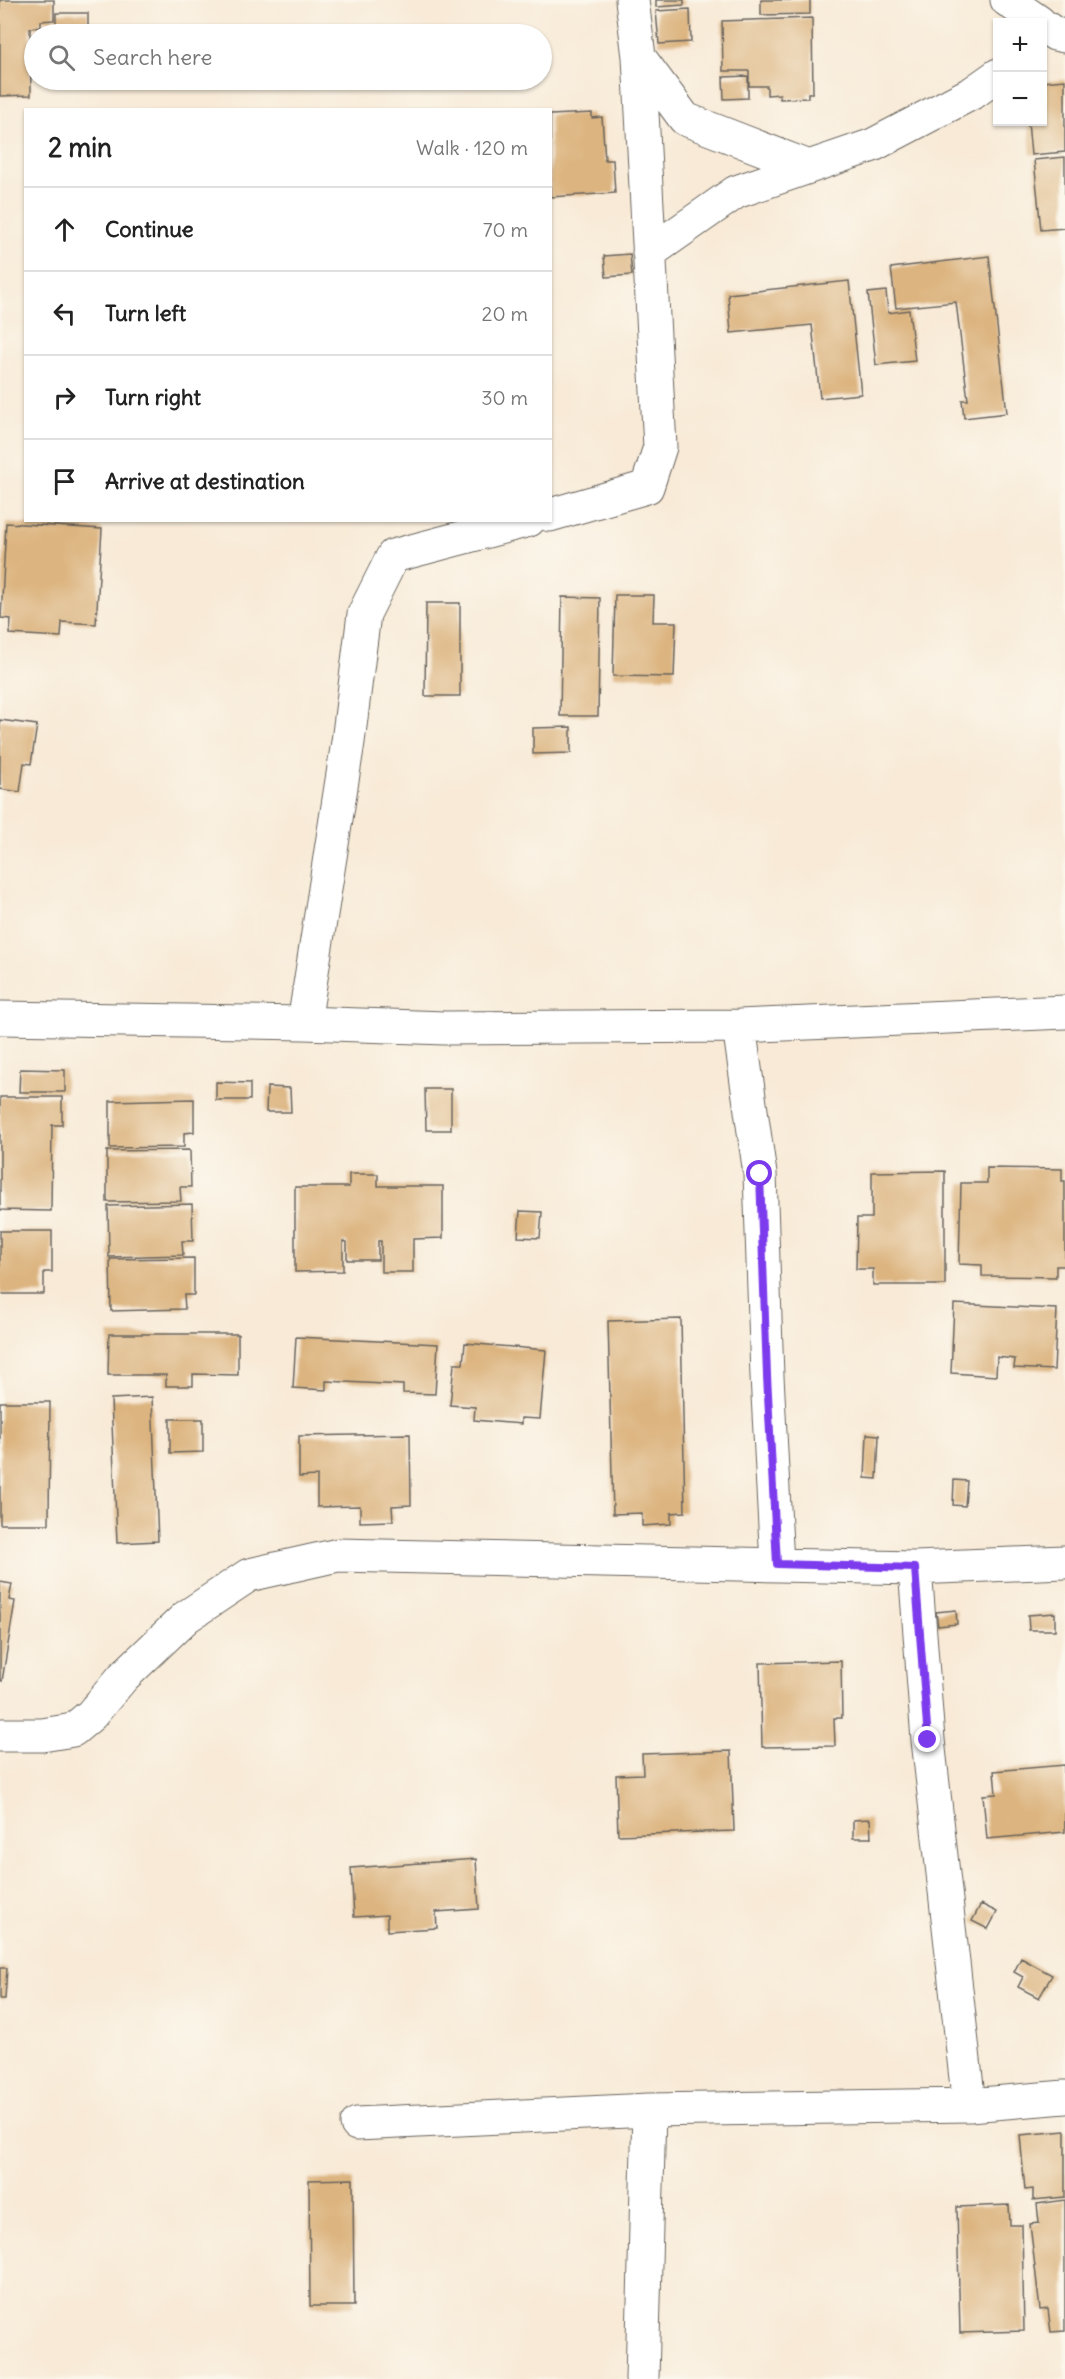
<!DOCTYPE html>
<html lang="en">
<head>
<meta charset="utf-8">
<style>
	body { margin:0; font-family:Delius,sans-serif; background:#f2f2f2; color:#222 }
	.controls { position:absolute; right:18px; top:18px; display:grid; overflow:hidden; border-radius:0px; box-shadow:0 2px 4px #0004 }
	.controls button { width:54px; height:54px; display:grid; place-items:center; padding:0; border:0; border-bottom:2px solid #e0e0e0; background:#fff; color:#222; font:30px sans-serif }
	.stop { position:absolute; width:18px; height:18px; margin:-14px; border:4px solid #7c3aed; border-radius:50%; background:#fff }
	.stop.end { background:#7c3aed; border-color:#fff; box-shadow:0 2px 6px #0008 }
	.list { margin:0; padding:0; list-style:none }
	h2 { display:flex; justify-content:space-between; align-items:center; height:78px; margin:0; padding:0 24px; font-size:26px }
	h2 small { font-size:20px; font-weight:400; color:#767676 }
	.list li { display:grid; grid-template-columns:39px 1fr auto; gap:18px; align-items:center; box-sizing:border-box; height:84px; padding:0 24px; border-top:2px solid #e0e0e0 }
	.list b { display:block; font-size:22px; white-space:nowrap }
	.list em { font-size:20px; font-style:normal; color:#767676 }
	.icon { flex:none; width:33px; height:33px; fill:none; stroke:currentColor; stroke-width:2; stroke-linecap:round; stroke-linejoin:round }
	.map { position:relative; flex:none; width:1065px; height:2379px; overflow:hidden }
	.search { position:absolute; background:#fff; box-shadow:0 2px 4px #0004; left:24px; top:24px; width:528px; height:66px; display:flex; align-items:center; gap:15px; box-sizing:border-box; padding:0 21px; border-radius:33px; color:#767676; font-size:22px }
	.panel { position:absolute; background:#fff; box-shadow:0 2px 4px #0004; left:24px; top:108px; width:528px; height:414px; border-radius:0px }
	.map>svg:first-child { display:block }
	.building { fill:#dcb47f }
	.lines { fill:none; stroke-linecap:round; stroke-linejoin:round }
	.minor-casing { stroke:#69645d; stroke-width:35 }
	.minor { stroke:#fff; stroke-width:33 }
	.route { stroke:#7c3aed; stroke-width:8 }
</style>
</head>
<body>
<div class="map">
<svg width="1065" height="2379" viewBox="0 0 1065 2379">
	<rect width="100%" height="100%" fill="#fbf7ec"/>
	<filter id="ink" filterUnits="userSpaceOnUse"><feTurbulence type="fractalNoise" baseFrequency=".0167" numOctaves="2"/><feDisplacementMap in="SourceGraphic" scale="12" xChannelSelector="R" yChannelSelector="G"/><feConvolveMatrix kernelMatrix="1 2 1 2 8 2 1 2 1" color-interpolation-filters="sRGB"/></filter>
	<filter id="wash" filterUnits="userSpaceOnUse"><feTurbulence type="fractalNoise" baseFrequency=".008" numOctaves="4" result="noise"/><feDisplacementMap in="SourceGraphic" scale="24" xChannelSelector="R" yChannelSelector="G"/><feGaussianBlur stdDeviation="1.35" result="paint"/><feColorMatrix in="noise" values="0 0 0 0 0 0 0 0 0 0 0 0 0 0 0 0 0 1.4 0 .05"/><feComposite in="paint" operator="in"/></filter>
	<g filter="url(#wash)">
		<rect width="100%" height="100%" fill="#f8ead7"/>
		<g id="blocks">
			<path class="building" d="M0,0H54V20L41,21V27L30,28L31,95L0,96Z
				M656,0H684V5L656,7Z
				M761,0H810V14L761,15Z
				M690,9L691,42L659,44L656,11Z
				M56,13H88V34H56Z
				M812,18L813,93H808V98L780,99V94L767,95V86H749V71H723L722,21Z
				M748,76V98L724,99L723,77Z
				M1065,80V152L1031,155L1028,122H1042V82Z
				M592,113V118L602,117L605,160H613L615,193L550,197V115Z
				M1065,157V228L1041,230L1034,160Z
				M630,254L632,275L606,277L604,256Z
				M989,256L1007,413L964,418L962,400H968L956,302L896,308L891,268Z
				M849,281L861,394L820,398L812,325L731,333L728,294Z
				M886,291L888,313L909,310L915,361L876,365L868,293Z
				M6,523L102,529L96,624L62,622L61,637L10,634L11,619L1,618Z
				M615,595H654L653,622H676L674,677L613,676Z
				M562,597L600,598L598,716H560Z
				M426,603H460V696H425Z
				M0,720L37,725L31,764L24,763L20,792L0,789Z
				M571,727V753L533,754V728Z
				M20,1069L65,1070V1092H19Z
				M216,1082L250,1083V1100H216Z
				M267,1087L290,1088L291,1112H266Z
				M425,1089H451V1130H426Z
				M0,1097H62V1125H52L51,1211L0,1210Z
				M194,1099V1132L184,1133V1147L110,1148V1101Z
				M190,1150L191,1187H180L181,1201L107,1202V1151Z
				M987,1168L1062,1169V1181H1065V1266H1056V1277L982,1276V1265L959,1264L961,1183H987Z
				M945,1171V1285H873V1269H856L857,1218H872V1172Z
				M349,1174H378V1186H443V1238L413,1239V1272H381V1241H378V1260H347V1242L343,1241V1271L295,1272V1187H349Z
				M192,1204L193,1241H182L183,1255L109,1257L108,1206Z
				M520,1211L542,1212L540,1238L518,1237Z
				M0,1231H52V1272H44V1294H0Z
				M194,1258V1295H184L185,1309L111,1311L110,1259Z
				M954,1304L1057,1309L1054,1370L1014,1368L1015,1359L997,1357L996,1376L951,1373Z
				M681,1319L685,1512L671,1513V1524L642,1526V1513L613,1514L608,1321Z
				M109,1334H238V1375L193,1374V1386H166V1375H108Z
				M296,1337L438,1344L435,1394L403,1393V1385L326,1381V1390L293,1388Z
				M465,1343L546,1350L540,1419L521,1418V1424L474,1420L475,1407L450,1405L454,1364H463Z
				M152,1397L158,1541L117,1543L111,1399Z
				M0,1402H50L49,1524H0Z
				M170,1419H203V1452L170,1453Z
				M410,1434L411,1505L392,1506L393,1521L360,1522V1506L317,1507V1476L299,1477V1436Z
				M867,1434L879,1435L877,1479L865,1478Z
				M954,1480L967,1481L965,1506L953,1505Z
				M0,1582L12,1584L9,1600L15,1601L2,1681L0,1680Z
				M956,1610L957,1624L938,1626L936,1612Z
				M1055,1613V1630H1029L1028,1615Z
				M841,1661L842,1718H834L835,1746L762,1747L760,1663Z
				M731,1751L734,1831L618,1835L616,1775L643,1774L642,1754Z
				M1064,1765L1065,1832L987,1839L983,1795L996,1794L994,1771Z
				M870,1819L871,1838H853V1820Z
				M476,1859L479,1909L436,1912L437,1928L387,1931V1915L354,1917L351,1868Z
				M981,1904L997,1912L988,1929L972,1921Z
				M1021,1958L1052,1975L1039,1998L1018,1987L1023,1977L1014,1972Z
				M0,1968H7L5,1999H0Z
				M1065,2131V2197L1033,2200V2189L1025,2190L1020,2135Z
				M353,2179L354,2306H310L309,2180Z
				M1065,2200V2331L1051,2332L1048,2309L1040,2310L1030,2224L1039,2223L1037,2204Z
				M1009,2205L1010,2225H1022L1024,2331L960,2333L957,2207Z"/>
		</g>
	</g>
	<g filter="url(#ink)">
		<use href="#blocks" fill-opacity="0" stroke="#69645d" stroke-width="1.5"/>
		<g class="lines">
			<defs>
				<path id="minor" d="M1007,0L1039,22
					M1042,25L1055,34L1065,36
					M639,57L685,119L809,167
					M649,253L736,192L873,145L974,92L998,75
					M550,515L647,487L660,447L639,57L632,0
					M0,1018L304,1023L445,1028L739,1026L1065,1012
					M304,1023L348,742L364,614L393,556L529,520
					M739,1026L760,1174L767,1376L777,1564
					M915,1568L928,1740L969,2105
					M0,1735H42L73,1730L91,1715L123,1677L186,1617L249,1575L338,1555L915,1568L1065,1562
					M357,2124L649,2110L969,2105L1065,2097
					M642,2379L649,2110"/>
			</defs>
			<use href="#minor" class="minor-casing"/>
			<use href="#minor" class="minor"/>
		</g>
	</g>
	<g class="lines" filter="url(#ink)">
		<path class="route" d="M760,1174L767,1376L777,1564L915,1568L928,1740"/>
	</g>
</svg>
<div class="controls">
<button>+</button>
<button>−</button>
</div>
<div class="stop" style="left:760px;top:1174px"></div>
<div class="stop end" style="left:928px;top:1740px"></div>
<div class="search"><svg class="icon" aria-label="search" viewBox="0 0 24 24"><circle cx="10" cy="10" r="6"/><path d="M15 15l6 6"/></svg>Search here</div>
<section class="panel">
<h2>2 min<small>Walk · 120 m</small></h2>
<ul class="list">
<li><svg class="icon" aria-label="ahead" viewBox="0 0 24 24"><path d="M12 20V5M6 11l6-6 6 6"/></svg><div><b>Continue</b></div><em>70 m</em></li>
<li><svg class="icon" aria-label="left" viewBox="0 0 24 24"><path d="M17 20v-9H6M10 6l-5 5 5 5"/></svg><div><b>Turn left</b></div><em>20 m</em></li>
<li><svg class="icon" aria-label="right" viewBox="0 0 24 24"><path d="M7 20v-9h11M14 6l5 5-5 5"/></svg><div><b>Turn right</b></div><em>30 m</em></li>
<li><svg class="icon" aria-label="arrive" viewBox="0 0 24 24"><path d="M6 21V4h12l-3 4 3 4H6"/></svg><div><b>Arrive at destination</b></div></li>
</ul>
</section>
</div>
</body>
</html>
